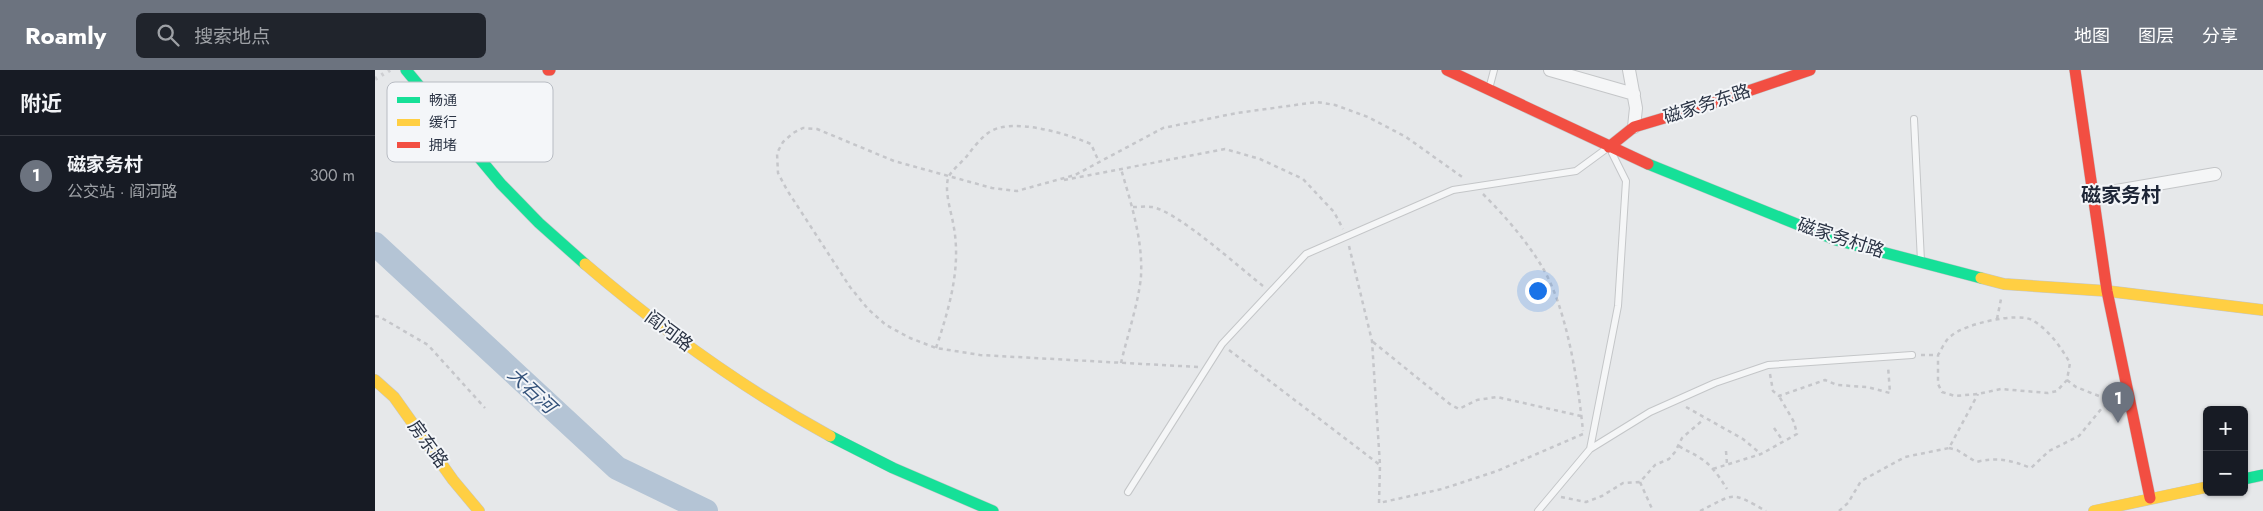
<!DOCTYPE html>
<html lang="zh">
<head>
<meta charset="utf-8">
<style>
	body { margin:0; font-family:Jost,"Noto Sans SC",sans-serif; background:#20242c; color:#f1f3f6 }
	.controls { position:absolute; right:15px; bottom:15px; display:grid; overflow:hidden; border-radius:8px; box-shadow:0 1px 4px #0004 }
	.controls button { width:45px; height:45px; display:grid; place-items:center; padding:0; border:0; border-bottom:1px solid #363941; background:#171b24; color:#f1f3f6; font:25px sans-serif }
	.you { position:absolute; left:1162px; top:220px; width:18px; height:18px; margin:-12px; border:4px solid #fff; border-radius:50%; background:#1a73e8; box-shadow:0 0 0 8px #1a73e833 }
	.badge { display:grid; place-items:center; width:32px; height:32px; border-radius:50%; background:#6c737f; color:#fff; font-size:16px; font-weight:700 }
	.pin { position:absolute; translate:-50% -41px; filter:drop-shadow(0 1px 2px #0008) }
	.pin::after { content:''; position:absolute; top:26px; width:18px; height:15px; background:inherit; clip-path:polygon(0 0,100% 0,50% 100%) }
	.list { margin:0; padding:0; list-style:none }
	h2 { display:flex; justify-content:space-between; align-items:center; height:65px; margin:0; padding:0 20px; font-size:21px }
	h2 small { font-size:16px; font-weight:400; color:#9ea1a6 }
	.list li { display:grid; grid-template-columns:32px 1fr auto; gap:15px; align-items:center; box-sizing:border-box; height:80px; padding:0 20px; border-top:1px solid #363941 }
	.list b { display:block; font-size:19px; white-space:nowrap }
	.list p { margin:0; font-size:16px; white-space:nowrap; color:#9ea1a6 }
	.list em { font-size:16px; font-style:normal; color:#9ea1a6 }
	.icon { flex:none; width:28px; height:28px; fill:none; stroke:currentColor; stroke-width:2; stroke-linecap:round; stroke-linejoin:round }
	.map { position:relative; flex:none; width:1888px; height:441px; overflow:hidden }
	header { display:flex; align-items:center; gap:30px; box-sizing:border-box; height:70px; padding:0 25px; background:#6c737f; color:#fff }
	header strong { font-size:24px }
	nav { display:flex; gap:28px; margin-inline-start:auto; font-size:18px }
	.search { width:350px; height:45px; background:#20242c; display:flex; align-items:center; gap:12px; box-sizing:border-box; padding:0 18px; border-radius:8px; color:#9ea1a6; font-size:19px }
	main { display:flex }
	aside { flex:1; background:#171b24 }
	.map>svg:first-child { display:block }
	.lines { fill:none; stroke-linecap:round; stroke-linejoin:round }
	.river { stroke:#b4c4d5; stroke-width:24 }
	.lane-casing { stroke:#c4c6c8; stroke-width:8 }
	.street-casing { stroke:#c4c6c8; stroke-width:14 }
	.fast-casing { stroke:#c4c6c8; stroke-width:12 }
	.slow-casing { stroke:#c4c6c8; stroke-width:12 }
	.jam-casing { stroke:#c4c6c8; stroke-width:12 }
	.path { stroke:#c5c6ca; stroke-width:2.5; stroke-dasharray:4 4; stroke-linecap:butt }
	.lane { stroke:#f5f6f7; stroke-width:6 }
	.street { stroke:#f5f6f7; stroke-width:12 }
	.fast { stroke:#16e098; stroke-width:11 }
	.slow { stroke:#ffcf43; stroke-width:11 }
	.jam { stroke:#f24e42; stroke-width:11 }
	.rail { stroke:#cecfd2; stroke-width:4; stroke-dasharray:2.5 5; stroke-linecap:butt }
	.labels { text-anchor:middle; stroke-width:4; stroke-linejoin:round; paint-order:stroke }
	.street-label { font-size:18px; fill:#2b3445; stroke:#f4f6f9 }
	.water-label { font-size:19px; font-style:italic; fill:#34527a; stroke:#f4f6f9 }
	.quarter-label { font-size:20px; font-weight:bold; fill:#1d2536; stroke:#f4f6f9 }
	.key { fill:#f4f6f9; stroke:#b8bcc3; stroke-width:1 }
	.key-label { font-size:14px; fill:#2b3445 }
</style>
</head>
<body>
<header>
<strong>Roamly</strong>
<div class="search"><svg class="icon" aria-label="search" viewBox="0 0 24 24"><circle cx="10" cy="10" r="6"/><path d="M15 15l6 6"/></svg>搜索地点</div>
<nav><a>地图</a><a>图层</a><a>分享</a></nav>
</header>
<main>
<aside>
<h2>附近<small></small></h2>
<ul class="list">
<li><span class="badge">1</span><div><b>磁家务村</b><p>公交站 · 阎河路</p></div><em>300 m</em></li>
</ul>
</aside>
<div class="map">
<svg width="1888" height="441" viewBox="0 0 1888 441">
	<rect width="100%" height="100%" fill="#e6e8ea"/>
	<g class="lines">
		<path class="river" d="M0,174L242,398L331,441"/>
		<defs>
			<path id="lane" d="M1114,19L1119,0
				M1539,49L1546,191
				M1215,379L1275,342L1340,313L1393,295L1537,285
				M753,422L847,274L931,184L1078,120L1201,101L1231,79
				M1163,441L1215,379L1243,236L1251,111L1237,83"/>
			<path id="street" d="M1175,0L1259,24
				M1254,0L1261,38L1259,57
				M1718,125L1840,104"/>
			<path id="fast" d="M31,0L126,114L164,153L210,194
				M1273,94L1461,170L1606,208
				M455,366L518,398L618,441
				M1869,409L1888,405"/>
			<path id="slow" d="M210,194C286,259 367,318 455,366
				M1606,208L1629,214L1732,221L1888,240
				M0,310L19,327L78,410L104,441
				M1719,441L1832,417"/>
			<path id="jam" d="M173,0H175
				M1072,0L1273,94
				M1700,0L1732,221L1775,428
				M1234,77L1259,57L1326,37L1435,0"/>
		</defs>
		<use href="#lane" class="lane-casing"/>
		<use href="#street" class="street-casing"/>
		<use href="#fast" class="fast-casing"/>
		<use href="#slow" class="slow-casing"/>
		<use href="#jam" class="jam-casing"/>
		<path class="path" d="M689,110L850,79L885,89L928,109L959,142L968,159
			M1108,124C1129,145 1150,169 1166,195C1192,237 1203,312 1208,361
			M758,137C764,137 771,136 777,137C802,141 865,198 888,216
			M974,176L997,271L1005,395L1004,433L1067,419L1122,401L1208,364
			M0,246L5,247L53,275L110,338
			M1622,249L1626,229
			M998,272L1076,335L1084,339L1102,330L1122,327L1206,346
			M561,278C574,239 586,199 579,158C577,144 568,119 574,106C578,99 587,92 592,86C598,78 605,69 613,63C635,46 693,64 716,74L724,92
			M854,280L1005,395
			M1546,285H1563C1567,279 1570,270 1576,266C1589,254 1642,242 1657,250C1673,259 1686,277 1695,293L1692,310L1682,321L1673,323L1626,319L1603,324L1580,326L1567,322L1563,314V285
			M746,293C752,267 764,231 766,206C768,170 756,133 746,99
			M823,297L605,285L561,278L535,268L511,255L493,239L475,217L412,120L403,103L402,83L408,72L418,63L428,58L442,59L519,91L617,118L642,121L700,105L788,58L862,43L942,32L960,35L993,47L1031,67L1090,109
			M1395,304L1398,321L1404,326L1450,310L1462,315L1492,317L1515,323L1513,296
			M1692,310L1701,317L1729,328L1732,334
			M1311,337L1368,369L1386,384
			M1399,358L1408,371
			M1304,376C1311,381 1318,383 1325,388C1337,395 1345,408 1352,419
			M1574,378L1582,380L1601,392C1622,387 1636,390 1656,398L1674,381L1704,366L1727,338L1732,334L1740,333
			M1351,381L1352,394
			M1338,399L1386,384L1422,364L1419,352L1404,326
			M1265,412L1278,441
			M1186,427L1211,432L1227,426L1248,413L1265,412L1280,395L1294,389L1300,382L1307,368L1329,349
			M1325,441C1361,423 1355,421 1391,441
			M1464,441L1473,433L1486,411L1530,387L1574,378L1603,324"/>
		<use href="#lane" class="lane"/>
		<use href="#street" class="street"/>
		<use href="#fast" class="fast"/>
		<use href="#slow" class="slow"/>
		<use href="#jam" class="jam"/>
		<path class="rail" d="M0,9L15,0"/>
	</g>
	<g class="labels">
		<g class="street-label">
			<text transform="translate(1332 34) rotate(-18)" y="6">磁家务东路</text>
			<text transform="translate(1466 168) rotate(18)" y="6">磁家务村路</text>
			<text transform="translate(294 261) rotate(37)" y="6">阎河路</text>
			<text transform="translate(53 374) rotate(54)" y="6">房东路</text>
		</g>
		<g class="water-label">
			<text transform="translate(157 320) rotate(43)" y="7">大石河</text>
		</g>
		<g class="quarter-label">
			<text x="1746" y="132">磁家务村</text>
		</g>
	</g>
	<rect x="12" y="12" width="166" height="80" rx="8" class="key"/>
	<rect x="22" y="27" width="23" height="6" fill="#16e098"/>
	<rect x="22" y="49" width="23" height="7" fill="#ffcf43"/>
	<rect x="22" y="72" width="23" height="6" fill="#f24e42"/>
	<g class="key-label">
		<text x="54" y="35">畅通</text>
		<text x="54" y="57">缓行</text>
		<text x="54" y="80">拥堵</text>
	</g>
</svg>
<div class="controls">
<button>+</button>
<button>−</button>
</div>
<div class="you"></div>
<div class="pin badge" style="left:1743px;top:353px">1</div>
</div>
</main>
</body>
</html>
